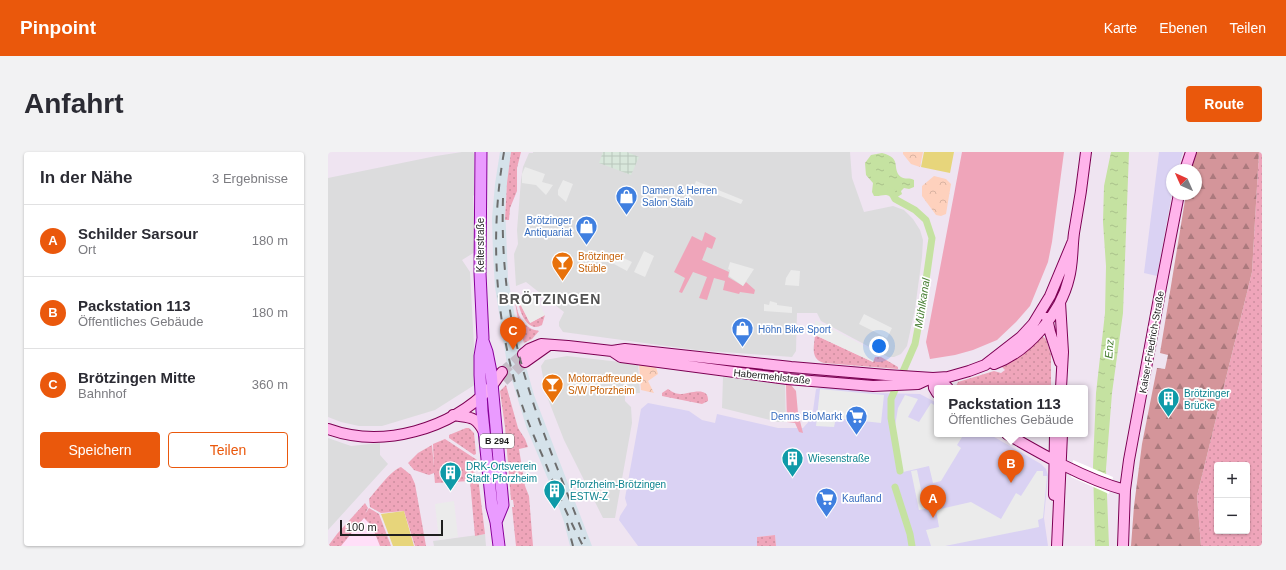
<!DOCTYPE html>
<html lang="de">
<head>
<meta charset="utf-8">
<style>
	body { margin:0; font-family:Helvetica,sans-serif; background:#f2f2f3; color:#2b2b33 }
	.controls { position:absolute; right:12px; bottom:12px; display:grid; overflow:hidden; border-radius:4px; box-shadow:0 1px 3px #0004 }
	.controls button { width:36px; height:36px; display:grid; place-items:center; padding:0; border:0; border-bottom:1px solid #e1e1e2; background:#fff; color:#2b2b33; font:20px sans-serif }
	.compass { position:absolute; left:838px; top:12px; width:36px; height:36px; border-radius:50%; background:#fff; box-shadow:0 1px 3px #0004; rotate:315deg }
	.scale { position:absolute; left:12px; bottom:10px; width:103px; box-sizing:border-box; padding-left:4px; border:2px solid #1f1f1f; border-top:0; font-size:11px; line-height:14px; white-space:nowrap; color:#1f1f1f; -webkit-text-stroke:3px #fff; paint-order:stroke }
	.you { position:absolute; left:551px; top:194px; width:14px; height:14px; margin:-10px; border:3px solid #fff; border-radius:50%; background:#1a73e8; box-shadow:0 0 0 6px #1a73e833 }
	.badge { display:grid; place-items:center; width:26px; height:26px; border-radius:50%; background:#ea580c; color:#fff; font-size:13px; font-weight:700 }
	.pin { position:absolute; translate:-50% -33px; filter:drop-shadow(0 1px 2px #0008) }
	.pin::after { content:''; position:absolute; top:21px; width:14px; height:12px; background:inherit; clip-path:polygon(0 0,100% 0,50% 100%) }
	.popup { position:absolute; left:606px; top:233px; width:154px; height:52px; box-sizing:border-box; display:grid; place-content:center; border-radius:4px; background:#fff; filter:drop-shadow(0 1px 3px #0005); font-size:13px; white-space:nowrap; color:#7c7c81 }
	.popup b { font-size:15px; color:#2b2b33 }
	.popup::after { content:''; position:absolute; left:50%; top:100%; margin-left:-8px; border:8px solid transparent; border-top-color:#fff }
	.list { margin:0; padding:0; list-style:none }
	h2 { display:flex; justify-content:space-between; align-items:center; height:52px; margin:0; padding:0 16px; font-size:17px }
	h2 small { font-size:13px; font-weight:400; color:#7c7c81 }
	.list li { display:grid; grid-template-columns:26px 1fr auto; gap:12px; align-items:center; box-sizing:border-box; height:72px; padding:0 16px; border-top:1px solid #e1e1e2 }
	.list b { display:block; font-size:15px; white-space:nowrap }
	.list p { margin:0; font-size:13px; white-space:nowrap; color:#7c7c81 }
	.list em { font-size:13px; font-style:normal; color:#7c7c81 }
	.actions { display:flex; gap:8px; padding:12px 16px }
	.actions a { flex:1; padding:9px 0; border:1px solid #ea580c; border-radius:4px; text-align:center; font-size:14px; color:#ea580c }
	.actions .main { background:#ea580c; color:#fff }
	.map { position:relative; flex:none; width:934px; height:394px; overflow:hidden; border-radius:4px }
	header { display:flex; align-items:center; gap:24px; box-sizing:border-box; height:56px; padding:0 20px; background:#ea580c; color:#fff }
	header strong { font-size:19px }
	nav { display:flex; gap:22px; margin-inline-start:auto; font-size:14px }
	.intro { display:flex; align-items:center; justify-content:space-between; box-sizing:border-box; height:96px; padding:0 24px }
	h1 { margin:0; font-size:28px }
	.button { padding:10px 18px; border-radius:4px; background:#ea580c; color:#fff; font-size:14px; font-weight:700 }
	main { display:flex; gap:24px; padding:0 24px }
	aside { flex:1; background:#fff; border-radius:4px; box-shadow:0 1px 3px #0004 }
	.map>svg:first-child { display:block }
	.residential { fill:#dcdcdd }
	.commercial { fill:#dad2f3 }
	.education { fill:#ffdff8 }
	.railway { fill:#d5e2ea }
	.grass { fill:url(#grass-dots); fill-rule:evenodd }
	.forest { fill:url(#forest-firs) }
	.park { fill:url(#park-crowns) }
	.garden { fill:#efa5ba }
	.pitch { fill:#e7d57b }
	.parking { fill:#ebebeb }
	.plaza { fill:url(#plaza-grid) }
	.water { fill:url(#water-ripples) }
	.pier { fill:#fff }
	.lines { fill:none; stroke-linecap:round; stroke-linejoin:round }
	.canal { stroke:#c5e2a1; stroke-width:7 }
	.secondary-tunnel { stroke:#c5bdc7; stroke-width:10; stroke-dasharray:10 5; stroke-linecap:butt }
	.secondary-casing { stroke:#7c0053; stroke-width:12 }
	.primary-casing { stroke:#88009a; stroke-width:13 }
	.secondary { stroke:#ffb4eb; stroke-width:10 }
	.primary { stroke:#ea9bff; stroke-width:11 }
	.rail { stroke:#6d6d6d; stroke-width:2; stroke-dasharray:8 8; stroke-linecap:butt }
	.labels { text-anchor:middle; stroke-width:3.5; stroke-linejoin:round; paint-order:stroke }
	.shield { fill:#fff; stroke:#626262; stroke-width:1 }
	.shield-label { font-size:9px; font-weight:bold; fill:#1f1f1f }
	.shop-label { font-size:10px; fill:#366cbe; stroke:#fff; text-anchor:start }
	.street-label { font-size:10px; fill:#1f1f1f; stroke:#fff }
	.food-label { font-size:10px; fill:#c56008; stroke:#fff; text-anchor:start }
	.culture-label { font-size:10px; fill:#0d838f; stroke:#fff; text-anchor:start }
	.water-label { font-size:11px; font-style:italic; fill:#467e31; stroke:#fff }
	.district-label { font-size:14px; font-weight:bold; letter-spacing:1px; fill:#525252; stroke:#fff }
</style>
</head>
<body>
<header>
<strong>Pinpoint</strong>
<nav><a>Karte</a><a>Ebenen</a><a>Teilen</a></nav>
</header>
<div class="intro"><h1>Anfahrt</h1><a class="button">Route</a></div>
<main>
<aside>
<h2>In der Nähe<small>3 Ergebnisse</small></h2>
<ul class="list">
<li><span class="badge">A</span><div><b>Schilder Sarsour</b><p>Ort</p></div><em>180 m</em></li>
<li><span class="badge">B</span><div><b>Packstation 113</b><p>Öffentliches Gebäude</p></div><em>180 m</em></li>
<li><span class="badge">C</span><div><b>Brötzingen Mitte</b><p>Bahnhof</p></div><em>360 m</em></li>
</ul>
<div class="actions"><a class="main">Speichern</a><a>Teilen</a></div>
</aside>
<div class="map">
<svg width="934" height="394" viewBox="0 0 934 394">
	<defs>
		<pattern id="grass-dots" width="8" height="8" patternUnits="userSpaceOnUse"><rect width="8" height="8" fill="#efa5ba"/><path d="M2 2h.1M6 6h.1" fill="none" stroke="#cc8e9f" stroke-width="1.8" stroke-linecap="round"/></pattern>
		<pattern id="forest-firs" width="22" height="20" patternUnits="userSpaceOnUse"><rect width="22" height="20" fill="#d4959a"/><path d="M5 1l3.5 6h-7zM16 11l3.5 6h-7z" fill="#ab797d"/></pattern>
		<pattern id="park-crowns" width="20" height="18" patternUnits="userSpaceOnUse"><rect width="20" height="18" fill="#fed1bd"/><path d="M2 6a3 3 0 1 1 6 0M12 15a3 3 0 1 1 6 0" fill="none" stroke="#d9b3a2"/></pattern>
		<pattern id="plaza-grid" width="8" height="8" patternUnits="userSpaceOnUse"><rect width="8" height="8" fill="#d8e7db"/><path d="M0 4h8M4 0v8" fill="none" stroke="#b9c6bc"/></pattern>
		<pattern id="water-ripples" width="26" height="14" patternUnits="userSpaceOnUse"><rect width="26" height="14" fill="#c5e2a1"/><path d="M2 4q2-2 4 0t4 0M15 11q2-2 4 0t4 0" fill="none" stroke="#a9c18a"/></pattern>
	</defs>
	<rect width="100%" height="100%" fill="#efe4f1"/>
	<path class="residential" d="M134,0H145L146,2V43L145,44L148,96L147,100L134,108L142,120L148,232L107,258L54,274H31L13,270L0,265V26L108,4Z
		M205,0H522L524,26L536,60L565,54L576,58L585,67L592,78L595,88L594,105L587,157L579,194L573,202L566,205H560L493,169L489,161H469L468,199L464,205L368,198L235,180L231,174V170L236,160L198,130L188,134L186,102L190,92L189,78L193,28L195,15L201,1H205Z
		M239,204L310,212L312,241L297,242V249L303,255L304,271L287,366H275L236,288L218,242L213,214L217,208Z
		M395,225L457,233L458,270H450L394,256Z
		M0,286L23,294L52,291V303L60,312L0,378Z
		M157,382L158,394H106L105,389Z"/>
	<path class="commercial" d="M831,0H855L850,18H844V42L829,124L816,121Z
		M496,235L549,241L592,242L609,251V282H661L713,312L718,317L720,323L716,366L720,394H448L447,383L429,385V394H310L291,368L292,364L299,353L297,346L313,257L320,251L361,259L374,268L387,271L389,262L450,276H475L484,266L488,237Z"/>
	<path class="education" d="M36,366L44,374L52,394H13Z"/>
	<path class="railway" d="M172,0H183L177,53L180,126L192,193L206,243L264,394H242L236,370L227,344L199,277L179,212L167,135L165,102L164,66L167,32Z"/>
	<path class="grass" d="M183,0H193L189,16V39L182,56L181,68H177L179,31Z
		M931,0H934V394H873L869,344L924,120ZM889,313H919V379H889Z
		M187,142C188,155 190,169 202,176C205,178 209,178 211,179L204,187L196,191L191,174L186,144Z
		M190,146L195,147L191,149L202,171L217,163L214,173C199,182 190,157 190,146Z
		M487,183L545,210L547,205H553L570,215V217L496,211C482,207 486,195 487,183Z
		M714,184L718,187L723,203V236H629L628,234L630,230L666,219L673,221L677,218L673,214Z
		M178,233L190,276L197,287L200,295L191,297L197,334L201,344L205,394H188L184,355H186L185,348H183L177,275L172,239Z
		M340,237C343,239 347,242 352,242C361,242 381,233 380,249L374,252L334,244V241Z
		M138,276H141L146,281L148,302L146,303L121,286V283Z
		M117,287L146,306L149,308V316H146L147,325H150L157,382L147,384L142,329L107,331L106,321L101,323L86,318L80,311L90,301L104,293L106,316L105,292Z
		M73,315L83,323L87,332L98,394H87L76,359L53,361L42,355L41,347C48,339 63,318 73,315Z
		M37,351L40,356L37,362L41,356L51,362L63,394H52L44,374L36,366L13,394H0L9,382Z
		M447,383L448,394H429V385Z"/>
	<path class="forest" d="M866,0H931L924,120L869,344L873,394H803L806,354L814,292L829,216L837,217L840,203L832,201L858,42H868V18H861Z"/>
	<path class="park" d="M575,0H595L592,15L583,12L575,2Z
		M606,24L618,27L623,32L618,62L613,64L608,63L594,44V34Z
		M311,212L328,215L330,222L320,229L326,241L313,238Z"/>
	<path class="garden" d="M634,0H736L724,90L720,110L702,154L688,170L669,188L645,198L627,203L602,207L598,190Z
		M377,80L388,86L384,97L379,95L374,108L401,120L400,125L415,134L418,130L427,138L426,142L412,140L411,142L395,138L397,129L386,126L379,148L371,146L379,125L365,120L354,141L351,140L357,126L346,120L364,84L374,89Z
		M458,233H463L468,239L470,261L475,281L471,280L467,271L459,270Z"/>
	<path class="pitch" d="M596,0H626L622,21L593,15Z
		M76,359L86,394H65L53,362Z"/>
	<path class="parking" d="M197,15L217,22L214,30L225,33L218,43L208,33L194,31V22Z
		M235,28L245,32L238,50L230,43V38Z
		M368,29L415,48L413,52L366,34Z
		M316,99L326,104L317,125L306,120Z
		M287,102L304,110L299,119L286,112L288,108L285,106Z
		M402,110L426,117L415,134L401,124L402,118L400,117Z
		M463,118L472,119L471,134L457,133L458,126Z
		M206,142L217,163L202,171L191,150Z
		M442,149L449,151V153L464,155V161L436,159V152L441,153Z
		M536,162L564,176L559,186L531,172Z
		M487,168L548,200L545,210L487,183Z
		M492,237L556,243L553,271L508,266L506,275L488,274Z
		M577,243L590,247L580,265L591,270L603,251L609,255V282H636L629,293L633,296L613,329L605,331L601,314L575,320L567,274L570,256Z
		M589,318L597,357L591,358L583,319Z
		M709,319H715V324H719L715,366L710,368L711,375L617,394H603L598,378L611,375L608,358L643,350L673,367L688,341L693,344Z
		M126,349L130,385L111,388L107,352Z"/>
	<path class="plaza" d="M275,0H299L311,5L303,23L271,11Z"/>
	<path class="water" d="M783,0H801L795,161L784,241L778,317L781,394H767L765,314L768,241L777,161L778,114L775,70L776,34Z
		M554,1C575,6 563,17 573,25C577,28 582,25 586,28V35L581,37L576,36L573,39L574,42L565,48C559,39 554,45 546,44L544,40L545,31L538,23L537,11L543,3Z"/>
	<path class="pier" d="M745,308L785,325L781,342L743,325Z"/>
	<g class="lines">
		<path class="canal" d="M563,39L567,47L587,58L598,68L604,86L595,149L587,192L563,247V266L572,319
			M567,335L582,382L584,394"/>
		<path class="secondary-tunnel" d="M174,220L195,202
			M176,229L197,210"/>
		<defs>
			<path id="secondary" d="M857,18L863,0
				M732,150L735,200L733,236
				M719,166L722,180L732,210
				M284,199L293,205L459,227L545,234L590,232L603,226
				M195,202L201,197L213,192L240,194L284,199L297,197L463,215L558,223L605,226L620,225L641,219L657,213L693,185L705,172L722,144L745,89
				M197,210L221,193
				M666,212C700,200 733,161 741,126C745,111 744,96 746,81C751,54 755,27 758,0
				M605,226L613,229L620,236
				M605,226L606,236L609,241
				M125,263C142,266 147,263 156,280
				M0,277C55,297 123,277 163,235C167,230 170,225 174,220
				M679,282C715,303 757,327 797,338
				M726,343L727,282
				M729,394C731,357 732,319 734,282
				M795,394L797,338L801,308L833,135L851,42"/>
			<path id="primary" d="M153,0L152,121L155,186L152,204V223L154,259L164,355L168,370L171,394
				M155,189L159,200L163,220L175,353L168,370"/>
		</defs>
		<use href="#secondary" class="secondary-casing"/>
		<use href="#primary" class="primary-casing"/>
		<use href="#secondary" class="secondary"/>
		<use href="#primary" class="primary"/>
		<path class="rail" d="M176,0C163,74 166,151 185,223C192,251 203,278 215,305C227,335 240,365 255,394
			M175,46C173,107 180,169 198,228C214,282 237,334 257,387
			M239,371L245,394"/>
	</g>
	<defs>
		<symbol id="shop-pin" viewBox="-11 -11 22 30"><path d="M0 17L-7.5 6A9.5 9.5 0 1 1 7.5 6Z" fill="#3f7fe0" stroke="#fff"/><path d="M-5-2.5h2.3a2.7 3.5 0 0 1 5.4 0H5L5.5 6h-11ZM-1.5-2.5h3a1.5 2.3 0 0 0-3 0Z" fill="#fff"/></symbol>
		<symbol id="bar-pin" viewBox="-11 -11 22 30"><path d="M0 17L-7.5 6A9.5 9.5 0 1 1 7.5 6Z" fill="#e8710a" stroke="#fff"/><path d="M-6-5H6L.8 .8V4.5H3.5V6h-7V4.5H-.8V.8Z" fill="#fff"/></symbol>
		<symbol id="building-pin" viewBox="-11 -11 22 30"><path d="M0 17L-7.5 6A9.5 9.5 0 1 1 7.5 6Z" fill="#0f9aa8" stroke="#fff"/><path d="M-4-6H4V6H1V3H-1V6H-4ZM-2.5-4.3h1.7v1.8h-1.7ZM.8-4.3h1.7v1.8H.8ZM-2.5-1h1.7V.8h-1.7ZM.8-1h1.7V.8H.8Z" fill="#fff"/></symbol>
		<symbol id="supermarket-pin" viewBox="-11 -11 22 30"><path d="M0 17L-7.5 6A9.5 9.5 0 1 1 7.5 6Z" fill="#3f7fe0" stroke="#fff"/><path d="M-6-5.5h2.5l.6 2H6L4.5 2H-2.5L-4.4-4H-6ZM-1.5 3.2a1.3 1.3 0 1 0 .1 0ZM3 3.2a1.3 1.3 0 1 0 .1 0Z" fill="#fff"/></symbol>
	</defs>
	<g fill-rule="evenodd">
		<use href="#shop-pin" x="286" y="32" width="25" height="34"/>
		<use href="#shop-pin" x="246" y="62" width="25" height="34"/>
		<use href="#bar-pin" x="222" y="98" width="25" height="34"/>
		<use href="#shop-pin" x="402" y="164" width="25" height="34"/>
		<use href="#bar-pin" x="212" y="220" width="25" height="34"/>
		<use href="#building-pin" x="828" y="234" width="25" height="34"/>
		<use href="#supermarket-pin" x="516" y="252" width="25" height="34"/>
		<use href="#building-pin" x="452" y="294" width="25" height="34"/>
		<use href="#building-pin" x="110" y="308" width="25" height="34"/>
		<use href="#building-pin" x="214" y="326" width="25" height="34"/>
		<use href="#supermarket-pin" x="486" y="334" width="25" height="34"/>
	</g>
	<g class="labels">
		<rect class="shield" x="152" y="282" width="34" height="14" rx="3"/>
		<g class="shield-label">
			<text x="169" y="292">B 294</text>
		</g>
		<g class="shop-label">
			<text x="314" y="42">Damen &amp; Herren<tspan x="314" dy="12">Salon Staib</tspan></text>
			<text x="244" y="72" text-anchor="end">Brötzinger<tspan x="244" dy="12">Antiquariat</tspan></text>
			<text x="430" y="181">Höhn Bike Sport</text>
			<text x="514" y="268" text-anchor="end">Denns BioMarkt</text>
			<text x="514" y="350">Kaufland</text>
		</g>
		<g class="street-label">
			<text transform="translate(152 93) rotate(-90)" y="4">Kelterstraße</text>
			<text transform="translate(823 190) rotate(-80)" y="4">Kaiser-Friedrich-Straße</text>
			<text transform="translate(444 224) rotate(6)" y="4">Habermehlstraße</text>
		</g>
		<g class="food-label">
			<text x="250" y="108">Brötzinger<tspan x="250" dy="12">Stüble</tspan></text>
			<text x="240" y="230">Motorradfreunde<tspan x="240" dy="12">S/W Pforzheim</tspan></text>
		</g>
		<g class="culture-label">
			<text x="856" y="245">Brötzinger<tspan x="856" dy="12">Brücke</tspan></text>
			<text x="480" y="310">Wiesenstraße</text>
			<text x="138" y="318">DRK-Ortsverein<tspan x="138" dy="12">Stadt Pforzheim</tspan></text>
			<text x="242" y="336">Pforzheim-Brötzingen<tspan x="242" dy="12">ESTW-Z</tspan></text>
		</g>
		<g class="water-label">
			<text transform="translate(594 151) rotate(-81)" y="4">Mühlkanal</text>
			<text transform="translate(781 197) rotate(-86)" y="4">Enz</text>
		</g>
		<g class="district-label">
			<text x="222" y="152">BRÖTZINGEN</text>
		</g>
	</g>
</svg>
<div class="controls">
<button>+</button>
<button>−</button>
</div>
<svg class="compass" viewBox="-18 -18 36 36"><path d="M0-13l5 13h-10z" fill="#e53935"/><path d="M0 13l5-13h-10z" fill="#7c7c81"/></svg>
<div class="scale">100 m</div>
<div class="you"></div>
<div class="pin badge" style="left:605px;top:366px">A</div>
<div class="pin badge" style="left:683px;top:331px">B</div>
<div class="popup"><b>Packstation 113</b>Öffentliches Gebäude</div>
<div class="pin badge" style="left:185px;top:198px">C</div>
</div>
</main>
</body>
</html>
